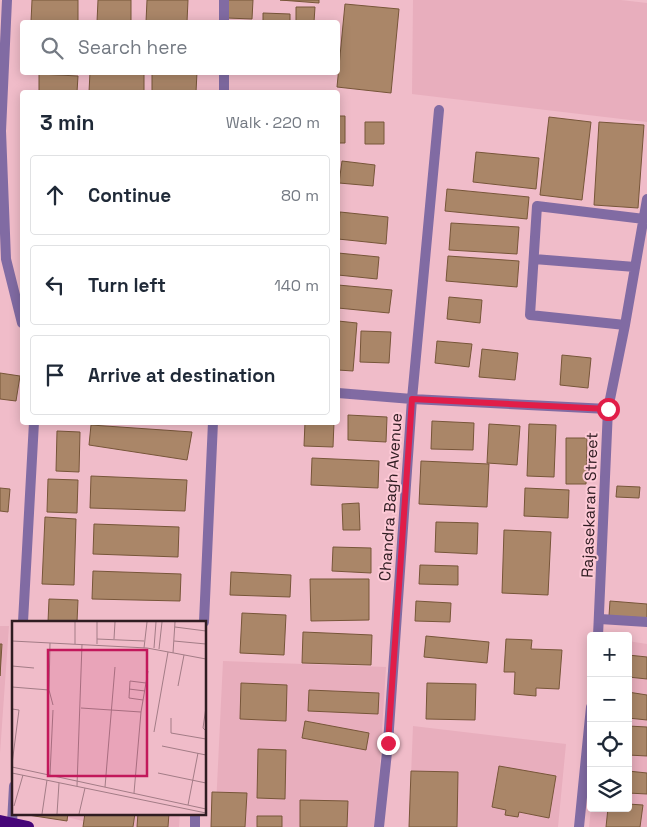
<!DOCTYPE html>
<html lang="en">
<head>
<meta charset="utf-8">
<style>
	body { margin:0; font-family:"Space Grotesk",sans-serif; background:#f6f6f7; color:#1f2937 }
	.controls { position:absolute; right:15px; bottom:15px; display:grid; overflow:hidden; border-radius:5px; box-shadow:0 2px 12px #0003 }
	.controls button { width:45px; height:45px; display:grid; place-items:center; padding:0; border:0; border-bottom:1px solid #e0e1e3; background:#fff; color:#1f2937; font:25px sans-serif }
	.stop { position:absolute; width:15px; height:15px; margin:-11px; border:4px solid #e11d48; border-radius:50%; background:#fff }
	.stop.end { background:#e11d48; border-color:#fff; box-shadow:0 1px 5px #0008 }
	.list { margin:0; padding:0; list-style:none }
	h2 { display:flex; justify-content:space-between; align-items:center; height:65px; margin:0; padding:0 20px; font-size:21px }
	h2 small { font-size:16px; font-weight:400; color:#747a83 }
	.list li { display:grid; grid-template-columns:32px 1fr auto; gap:15px; align-items:center; box-sizing:border-box; height:80px; margin:0 10px 10px; padding:0 10px; border:1px solid #e0e1e3; border-radius:5px }
	.list b { display:block; font-size:19px; white-space:nowrap }
	.list em { font-size:16px; font-style:normal; color:#747a83 }
	.icon { flex:none; width:28px; height:28px; fill:none; stroke:currentColor; stroke-width:2; stroke-linecap:round; stroke-linejoin:round }
	.map { position:relative; flex:none; width:647px; height:827px; overflow:hidden }
	.search { position:absolute; background:#fff; box-shadow:0 2px 12px #0003; left:20px; top:20px; width:320px; height:55px; display:flex; align-items:center; gap:12px; box-sizing:border-box; padding:0 18px; border-radius:5px; color:#747a83; font-size:19px }
	.panel { position:absolute; background:#fff; box-shadow:0 2px 12px #0003; left:20px; top:90px; width:320px; height:335px; border-radius:5px }
	.map>svg:first-child { display:block }
	.built { fill:#e8aebd }
	.building { fill:#aa8668; stroke:#775639 }
	.lines { fill:none; stroke-linecap:round; stroke-linejoin:round }
	.minor { stroke:#816ba3; stroke-width:10 }
	.primary { stroke:#460578; stroke-width:12 }
	.route { stroke:#e11d48; stroke-width:6 }
	.labels { text-anchor:middle; stroke-width:4; stroke-linejoin:round; paint-order:stroke }
	.street-label { font-size:16px; fill:#2f1c21; stroke:#fdc9d6 }
	.inset-road { fill:none; stroke:#a37c86; stroke-width:1 }
	.view { fill:#c2185b; fill-opacity:0.15; stroke:#c2185b; stroke-width:2.5 }
	.inset-edge { fill:none; stroke:#2f1c21; stroke-width:2.5 }
</style>
</head>
<body>
<div class="map">
<svg width="647" height="827" viewBox="0 0 647 827">
	<rect width="100%" height="100%" fill="#f0bcc9"/>
	<path class="built" d="M413,0H621L647,3V122L412,94Z
		M0,626H9L0,753Z
		M628,641L647,644V827H589L591,808H628Z
		M223,661L386,667L376,827H215Z
		M413,726L566,744L558,827H409Z
		M51,813H180L179,827H107Z"/>
	<path class="building" d="M32,0H78V22H31Z
		M98,0H131V22H97Z
		M147,0H188L187,22H146Z
		M228,0H253L252,19L227,18Z
		M280,0H319V3Z
		M345,4L399,9L391,93L337,87Z
		M296,7H315L314,22H296Z
		M263,13L290,14V22H263Z
		M90,72H144V92H89Z
		M152,72H197L196,92H152Z
		M39,74L78,76L77,92H39Z
		M338,116H345V143H338Z
		M549,117L591,122L582,200L540,195Z
		M365,122H384V144H365Z
		M599,122L644,125L638,208L594,205Z
		M476,152L539,158L536,189L473,182Z
		M342,161L375,165L373,186L339,183Z
		M447,189L529,197L527,219L445,211Z
		M340,212L388,217L386,244L338,239Z
		M451,223L519,227L517,254L449,250Z
		M338,253L379,257L377,279L338,275Z
		M448,256L519,261L517,287L446,281Z
		M338,285L392,290L389,313L338,308Z
		M449,297L482,300L480,323L447,319Z
		M338,321L357,323L353,371L338,370Z
		M361,331L391,332L389,363L360,362Z
		M437,341L472,344L469,367L435,363Z
		M482,349L518,353L515,380L479,377Z
		M562,355L591,358L588,388L560,385Z
		M0,373L20,376L16,401L0,399Z
		M348,415L387,417L386,442L348,440Z
		M432,421L474,423L473,450L431,449Z
		M305,422H334L333,447L304,446Z
		M489,424L520,426L517,465L487,463Z
		M529,424L556,425L554,477L527,476Z
		M91,425L192,432L187,460L89,445Z
		M57,431L80,432L79,472L56,471Z
		M566,438H587L586,484H566Z
		M312,458L379,461L378,488L311,485Z
		M421,461L489,464L487,507L419,504Z
		M91,476L187,480L185,511L90,508Z
		M48,479L78,480L77,513L47,512Z
		M617,486L640,487L639,498L616,497Z
		M0,488L10,489L8,512L0,511Z
		M525,488L569,490L568,518L524,516Z
		M359,503L360,530H343L342,504Z
		M45,517L76,519L74,585L42,584Z
		M436,522L478,523L477,554L435,552Z
		M94,524L179,527L178,557L93,554Z
		M504,530L551,532L548,595L502,593Z
		M333,547L371,548V573L332,571Z
		M420,565L458,566V585L419,584Z
		M93,571L181,574L180,601L92,599Z
		M231,572L291,575L290,597L230,595Z
		M310,579H369V620L311,621Z
		M49,599L78,600L77,622H48Z
		M416,601L451,603L450,622L415,621Z
		M610,601L647,604V618L609,616Z
		M242,613L286,615L284,655L240,653Z
		M303,632L372,635L371,665L302,663Z
		M426,636L489,642L487,663L424,657Z
		M506,639L532,640L531,649L562,650L559,689L536,688V696L514,694L515,672H504Z
		M0,644H2L0,676Z
		M628,655L647,657V679L628,677Z
		M241,683L287,685L286,721L240,719Z
		M427,683L476,684L475,720L426,719Z
		M309,690L379,693L378,714L308,711Z
		M628,692L647,695V720L628,718Z
		M305,721L369,733L366,750L302,738Z
		M628,726L647,727V756L628,755Z
		M258,749L286,750L285,799L257,798Z
		M499,766L556,776L549,818L519,812L518,817L505,815L506,810L492,807Z
		M411,771L458,772L457,827H409Z
		M628,771L647,773V794L628,793Z
		M212,792L247,793L245,827H211Z
		M300,800L348,801L347,827H300Z
		M628,804L643,805L640,827H606L608,808H628Z
		M29,813H68L67,821L28,815Z
		M85,813H135L133,827H83Z
		M138,813H169L168,827H137Z
		M257,816H282V827H257Z"/>
	<g class="lines">
		<path class="minor" d="M7,0L1,131L6,259L22,323
			M224,0V22
			M224,92V72
			M534,259L635,267
			M625,325L530,315L537,206L644,219
			M338,393L412,399L608,409
			M600,619L647,622
			M23,622L34,422
			M204,622L213,422
			M598,636L608,409L625,325L647,199
			M12,823L14,786
			M195,827V813
			M379,827L388,743L412,399L439,110
			M579,827L591,707"/>
		<path class="primary" d="M0,821L28,827"/>
	</g>
	<g class="lines">
		<path class="route" d="M388,743L412,399L608,409"/>
	</g>
	<g class="labels">
		<g class="street-label">
			<text transform="translate(390 497) rotate(-86)" y="6">Chandra Bagh Avenue</text>
			<text transform="translate(589 505) rotate(-88)" y="6">Rajasekaran Street</text>
		</g>
	</g>
	<g transform="translate(12 621)">
		<rect width="194" height="194" fill="#f0bcc9"/>
		<path class="inset-road" d="M63,1V23M163,6L194,10M85,18L132,20M102,18L103,1M0,20L135,27L194,38M162,20L194,23M38,22L37,69L41,84M85,23V1M132,27L135,1M142,27L144,1M147,28L150,1M161,32L163,1M0,45L22,47M166,65L172,34M0,66L37,69M117,68L133,70M131,79L117,77L118,60L134,62M194,86L191,107L194,110M69,87L129,91M0,88L7,89L0,143M159,97V112L194,118M142,111L156,31M150,125L194,134M0,146L194,188M0,152L194,192M146,152L194,162M38,154L41,89M65,165L70,23M93,166L103,46M122,172L129,91L136,50M176,184L186,132M2,185L11,154M30,193L35,159M45,193L47,162M67,193L73,167"/>
		<path class="view" d="M36,29H135V155H36Z"/>
		<rect width="194" height="194" class="inset-edge"/>
	</g>
</svg>
<div class="controls">
<button>+</button>
<button>−</button>
<button><svg class="icon" aria-label="locate" viewBox="0 0 24 24"><circle cx="12" cy="12" r="6"/><path d="M12 2v4M12 18v4M2 12h4M18 12h4"/></svg></button>
<button><svg class="icon" aria-label="layers" viewBox="0 0 24 24"><path d="M12 4l9 5-9 5-9-5zM3 14l9 5 9-5"/></svg></button>
</div>
<div class="stop" style="left:608px;top:409px"></div>
<div class="stop end" style="left:388px;top:743px"></div>
<div class="search"><svg class="icon" aria-label="search" viewBox="0 0 24 24"><circle cx="10" cy="10" r="6"/><path d="M15 15l6 6"/></svg>Search here</div>
<section class="panel">
<h2>3 min<small>Walk · 220 m</small></h2>
<ul class="list">
<li><svg class="icon" aria-label="ahead" viewBox="0 0 24 24"><path d="M12 20V5M6 11l6-6 6 6"/></svg><div><b>Continue</b></div><em>80 m</em></li>
<li><svg class="icon" aria-label="left" viewBox="0 0 24 24"><path d="M17 20v-9H6M10 6l-5 5 5 5"/></svg><div><b>Turn left</b></div><em>140 m</em></li>
<li><svg class="icon" aria-label="arrive" viewBox="0 0 24 24"><path d="M6 21V4h12l-3 4 3 4H6"/></svg><div><b>Arrive at destination</b></div></li>
</ul>
</section>
</div>
</body>
</html>
